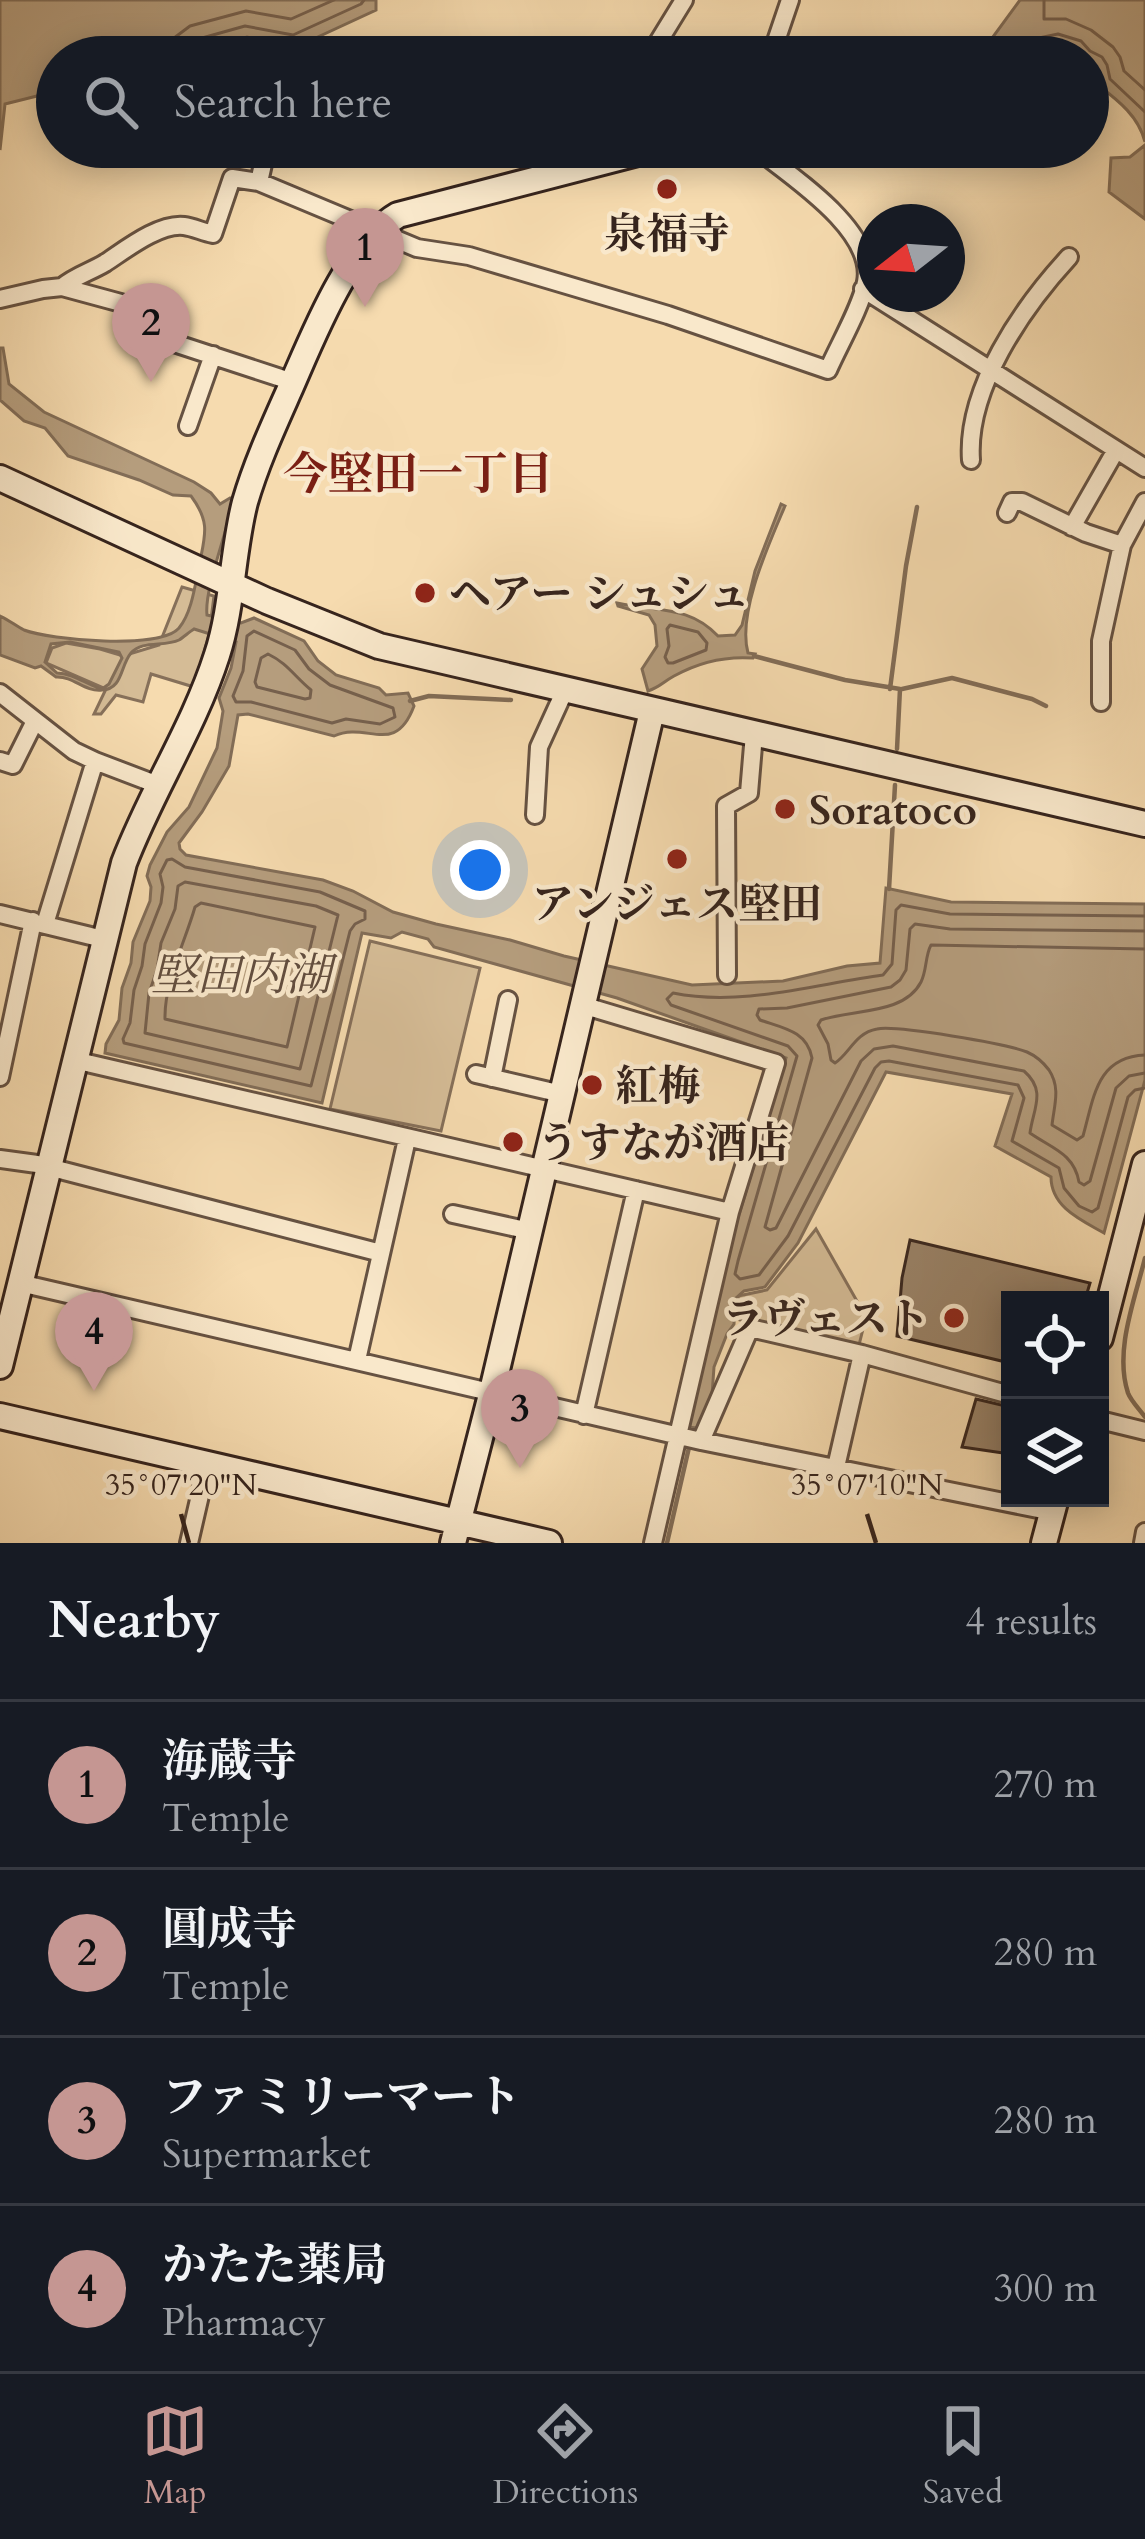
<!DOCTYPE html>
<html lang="en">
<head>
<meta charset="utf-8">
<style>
	body { margin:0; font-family:Cardo,"Noto Serif JP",serif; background:#20242c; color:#f1f3f6 }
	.controls { position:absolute; right:36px; bottom:36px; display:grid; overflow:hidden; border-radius:0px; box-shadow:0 6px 30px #0003 }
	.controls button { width:108px; height:108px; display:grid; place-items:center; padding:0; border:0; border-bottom:3px solid #363941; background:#171b24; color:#f1f3f6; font:60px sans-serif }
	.compass { position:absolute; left:857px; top:204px; width:108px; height:108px; border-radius:50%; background:#171b24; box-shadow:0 6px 30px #0003; rotate:253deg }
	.you { position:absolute; left:480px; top:870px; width:42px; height:42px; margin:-30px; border:9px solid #fff; border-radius:50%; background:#1a73e8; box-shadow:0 0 0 18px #1a73e833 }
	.badge { display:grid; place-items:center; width:78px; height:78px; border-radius:50%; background:#c59692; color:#111; font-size:39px; font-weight:700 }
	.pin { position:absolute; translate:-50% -99px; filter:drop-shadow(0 3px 6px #0008) }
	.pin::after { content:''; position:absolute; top:63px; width:42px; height:36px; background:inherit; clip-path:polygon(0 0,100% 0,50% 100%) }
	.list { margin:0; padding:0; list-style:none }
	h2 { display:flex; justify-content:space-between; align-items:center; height:156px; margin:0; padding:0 48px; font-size:51px }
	h2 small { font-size:39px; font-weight:400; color:#9ea1a6 }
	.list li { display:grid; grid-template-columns:78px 1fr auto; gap:36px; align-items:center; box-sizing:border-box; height:168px; padding:0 48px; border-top:3px solid #363941 }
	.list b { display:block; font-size:45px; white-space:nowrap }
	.list p { margin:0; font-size:39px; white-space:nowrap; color:#9ea1a6 }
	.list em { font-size:39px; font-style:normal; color:#9ea1a6 }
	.icon { flex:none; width:66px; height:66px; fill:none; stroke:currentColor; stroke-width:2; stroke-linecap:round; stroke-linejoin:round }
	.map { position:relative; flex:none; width:1145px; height:1543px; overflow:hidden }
	.search { position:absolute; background:#171b24; box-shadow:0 6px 30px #0003; left:36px; right:36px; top:36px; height:132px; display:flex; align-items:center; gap:30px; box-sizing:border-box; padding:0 42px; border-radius:66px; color:#9ea1a6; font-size:45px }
	.sheet { height:828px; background:#171b24 }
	nav { display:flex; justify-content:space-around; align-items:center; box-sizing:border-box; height:168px; border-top:3px solid #363941; background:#171b24; font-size:33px; color:#9ea1a6 }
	nav a { display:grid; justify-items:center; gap:6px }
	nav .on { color:#c59692 }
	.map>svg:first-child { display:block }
	.green { fill:#d5bc96; stroke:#86705a; stroke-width:3 }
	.water { fill:#b59d7d; stroke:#826d57; stroke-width:3; fill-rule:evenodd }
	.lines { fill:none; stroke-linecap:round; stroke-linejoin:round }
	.shore { stroke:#76604d; stroke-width:3 }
	.stream { stroke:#826d57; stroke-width:4.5 }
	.building { fill:#9a8369; stroke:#36241d; stroke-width:3 }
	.street-casing { stroke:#665242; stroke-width:22 }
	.secondary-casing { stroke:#36241d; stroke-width:30 }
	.street { stroke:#f9e8cb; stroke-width:16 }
	.secondary { stroke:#f9e8cb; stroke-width:24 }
	.ticks { fill:none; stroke:#36241d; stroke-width:4.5 }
	.poi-dot { fill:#8f2418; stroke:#f9e8cb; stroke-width:4.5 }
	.labels { text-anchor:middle; stroke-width:9; stroke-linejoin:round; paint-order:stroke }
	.poi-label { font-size:42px; font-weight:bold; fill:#36241d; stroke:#f9e8cb; text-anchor:start }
	.neighbourhood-label { font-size:45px; font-weight:bold; fill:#7a1f14; stroke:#f9e8cb }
	.water-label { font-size:45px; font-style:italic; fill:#624e3f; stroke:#f9e8cb }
	.ticks-label { font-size:30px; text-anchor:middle; fill:#36241d; stroke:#f9e8cb; stroke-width:9; stroke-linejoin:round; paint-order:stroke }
</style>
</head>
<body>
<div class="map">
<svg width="1145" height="1543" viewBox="0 0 1145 1543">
	<rect width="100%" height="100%" fill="#f6dbaf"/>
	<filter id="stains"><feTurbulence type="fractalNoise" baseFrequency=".00167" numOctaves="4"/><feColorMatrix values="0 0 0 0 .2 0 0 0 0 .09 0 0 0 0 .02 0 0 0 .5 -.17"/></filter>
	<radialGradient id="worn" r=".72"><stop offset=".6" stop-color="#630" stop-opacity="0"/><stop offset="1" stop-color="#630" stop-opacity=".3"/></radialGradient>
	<path class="green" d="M182,587L214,596L209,635L194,687L151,674L143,702L116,695L101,714H94L106,689L46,663L52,648L66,643L100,649L123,656L159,645Z
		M370,941L480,968L441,1131L330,1109Z
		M816,1229L866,1317L859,1345L761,1322L740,1320L738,1296L767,1290Z"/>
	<path class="water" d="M0,0H376V10L294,48L247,37L178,57H57V91L5,104L0,150Z
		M1020,0H1145V142C1139,117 1119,101 1098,85C1095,62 1079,43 1053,47C1043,49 1036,56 1026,57C1007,60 986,57 967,57L993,37Z
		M1145,145V219L1109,192L1111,158L1130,157Z
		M0,348H3L9,384L44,412L194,482L211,493L220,504L230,498L233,500C228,531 204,589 207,615L241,623L254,618L304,641L318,661L336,675L379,688L386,695L408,693L414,706C395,757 367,721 334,736L248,714L238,715L229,766L202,812L179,843L180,849L186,855L323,880L353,891L393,912L436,924L510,940L564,956L692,985L783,981L847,966L880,963L886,888L951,902L1145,904V1080L1104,1233C1081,1220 1051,1207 1051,1177L995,1146L1012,1094L886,1072L798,1243L765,1287L744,1291L735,1299L734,1324L727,1334L714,1367L712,1395L697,1428L688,1427L726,1258L786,1058L617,998L434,947L428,939L402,932L391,938L362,933L322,1103L105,1053L106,1044L119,1020L122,988L131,963L133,942L150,901L151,887L147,876L150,865L167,832L189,807L217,748L223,711L219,698L231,668L236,642L194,629C189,632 184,637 179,640C164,647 142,640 131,653C120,666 123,689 102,690C84,692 74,676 56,677L41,666L35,668L0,655V616C9,620 16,626 24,630C50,640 160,650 179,628C192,612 195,585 199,566C205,535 211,523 191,496L173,495L139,480L68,456L45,428L24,421L0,400ZM70,642L119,652L122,658L109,684L102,689C87,685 73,673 57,673L45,662L51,644Z
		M781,504L785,506C769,544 737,613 748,653L755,654L753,658C725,656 699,662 674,676C663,682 660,687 648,691L642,669L657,646L655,625L649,615L618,606L617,603C657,612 689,605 718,636L735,635L742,625L755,571Z"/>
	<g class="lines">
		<path class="shore" d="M1044,0V19H1066L1091,30L1113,47L1120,57L1124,71L1145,90
			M170,57L174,38L190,26L246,11L291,19L334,0
			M185,57L187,46L195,40L245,26L293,35L361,4L364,0
			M1027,57L1030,45L1039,38L1058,34L1081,41L1090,51L1102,57L1107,65L1110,79L1145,112
			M670,625L698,632L707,643L706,650L673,663H668L665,657L669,646L667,629Z
			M254,631L295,650L309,669L330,685L393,708L395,717L380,724L346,719L332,723L251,702H236L233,696L243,671L247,636Z
			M268,654C287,663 295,677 311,690L310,698L305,699L257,687L255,682L261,658Z
			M167,860L172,859L185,867L320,892L365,911V919L355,924L350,931L311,1086L124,1043L123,1039L130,1023L134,990L142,966L145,944L161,903L163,887L160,874Z
			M185,882L316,906L338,915L300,1069L145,1033L149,993L157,970L161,943L175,909L178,886Z
			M201,903L315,927L287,1047L165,1019C164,983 185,942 195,907Z
			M1145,916L950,914L901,905L896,910L892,964L883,975C815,984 742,1007 673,993L667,999L671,1005L788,1046L797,1056L738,1261L735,1274L740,1279L759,1275L788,1236L875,1068L881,1062L889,1061L1018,1085L1024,1098L1012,1141L1059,1168L1064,1188L1079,1206L1092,1212L1098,1208L1128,1097L1135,1090L1145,1088
			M1145,931L950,929L915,924L910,929L906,970L900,980L891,987L787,1008L759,1009L757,1015L760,1020C783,1028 807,1031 812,1058L765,1227L770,1230L776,1228L861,1061L874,1049L893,1046L1024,1071C1047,1091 1033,1109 1030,1133C1051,1148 1074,1153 1079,1182L1084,1185L1090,1181L1116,1088L1129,1076L1145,1073
			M1145,949L931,945C925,956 927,970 921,982C904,1015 853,1009 821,1020L818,1025L828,1044L831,1060L835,1063C850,1053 855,1033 877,1029C896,1025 1008,1044 1027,1052C1036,1056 1043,1062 1049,1070C1061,1088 1054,1106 1052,1125L1077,1140L1083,1136C1094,1098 1096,1057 1145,1055"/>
		<path class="stream" d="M754,656L845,680L900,689L897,749
			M890,689L906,566L917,507
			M902,689L952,678L1032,699L1046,706
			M410,701L429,696L511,700
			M889,889L895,785
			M1145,1258C1135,1299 1114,1351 1128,1393C1131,1401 1140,1410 1145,1417
			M667,1543L690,1443"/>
	</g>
	<path class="building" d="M910,1240L1090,1283L1085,1300H1010V1363L897,1336L902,1278Z
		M976,1399L1010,1407V1454L962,1447Z"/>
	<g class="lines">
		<defs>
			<path id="street" d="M555,57L599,49L621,57
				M649,57L684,0
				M768,57L774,47L790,0
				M259,182L263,164L272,147
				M62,287C75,276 90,272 105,263C125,250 159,223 184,226C193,227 203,232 213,234L232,178L259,182L417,248L469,256L668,315L828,370C839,345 861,307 866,282C876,230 789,175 754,147
				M863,289L1145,468
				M0,299L43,289L62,287L121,303L177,344L293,382
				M188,426L213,355
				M971,460C966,389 1022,308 1069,257
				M1007,513L1012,502H1022L1086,533L1122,545
				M1072,527L1116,450
				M0,693L74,751L95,761
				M1101,702V641L1122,545L1145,502
				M0,761L13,765L35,721
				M535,815L539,747L565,690
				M0,914L103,939
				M45,924L95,761L158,785
				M727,975L726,806L749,793L754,734
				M582,1005L776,1063L730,1212L653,1543
				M74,1060L730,1212
				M476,1074L562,1094
				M0,1077L33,921
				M492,1078L508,1000
				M0,1159L37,1164L381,1253
				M453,1214L530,1231
				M20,1283L701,1441
				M357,1360L407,1139
				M1010,1395L862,1354L750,1328L701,1441L1053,1512
				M584,1415L636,1190
				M1100,1420L1145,1431
				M836,1467L862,1354
				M189,1543L207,1465
				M1143,1543L1145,1532"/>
			<path id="secondary" d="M0,478L267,601L379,646L1145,824
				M1100,1338L1145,1164
				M0,1366L124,863C151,792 194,727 217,655C233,606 232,552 245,502C256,464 273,427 289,391C312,339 348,244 398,215L661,147
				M0,1416L549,1543
				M453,1543L492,1391L652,711
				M1044,1543L1056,1498"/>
		</defs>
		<use href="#street" class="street-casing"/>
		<use href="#secondary" class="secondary-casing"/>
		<use href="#street" class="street"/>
		<use href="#secondary" class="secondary"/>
	</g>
	<path class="ticks" d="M181,1514L189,1543M867,1514L876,1543"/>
	<g class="poi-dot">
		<circle cx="667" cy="189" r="12"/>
		<circle cx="425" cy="593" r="12"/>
		<circle cx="785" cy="809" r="12"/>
		<circle cx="677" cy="859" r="12"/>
		<circle cx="592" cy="1085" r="12"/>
		<circle cx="513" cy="1142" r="12"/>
		<circle cx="954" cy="1318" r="12"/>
	</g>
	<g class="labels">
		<g class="poi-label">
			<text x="667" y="248" text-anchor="middle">泉福寺</text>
			<text x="449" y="608">ヘアー シュシュ</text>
			<text x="809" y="824">Soratoco</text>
			<text x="677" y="918" text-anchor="middle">アンジェス堅田</text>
			<text x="616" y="1100">紅梅</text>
			<text x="537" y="1157">うすなが酒店</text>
			<text x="930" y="1333" text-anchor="end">ラヴェスト</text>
		</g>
		<g class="neighbourhood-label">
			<text x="418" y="489">今堅田一丁目</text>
		</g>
		<g class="water-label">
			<text x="241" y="990">堅田内湖</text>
		</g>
	</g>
	<g class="ticks-label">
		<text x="181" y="1495">35°07'20"N</text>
		<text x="867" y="1495">35°07'10"N</text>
	</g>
	<rect width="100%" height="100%" filter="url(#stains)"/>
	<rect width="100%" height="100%" fill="url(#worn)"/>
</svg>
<div class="controls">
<button><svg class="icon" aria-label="locate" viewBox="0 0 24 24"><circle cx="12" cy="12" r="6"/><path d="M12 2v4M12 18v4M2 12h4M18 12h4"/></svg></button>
<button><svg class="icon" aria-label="layers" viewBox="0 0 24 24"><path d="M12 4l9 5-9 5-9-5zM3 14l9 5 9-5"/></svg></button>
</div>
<svg class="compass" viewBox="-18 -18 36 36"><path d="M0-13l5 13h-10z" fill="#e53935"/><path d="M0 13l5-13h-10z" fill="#9ea1a6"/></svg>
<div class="you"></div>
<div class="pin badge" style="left:365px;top:307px">1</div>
<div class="pin badge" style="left:151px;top:382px">2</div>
<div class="pin badge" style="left:520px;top:1468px">3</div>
<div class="pin badge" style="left:94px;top:1391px">4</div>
<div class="search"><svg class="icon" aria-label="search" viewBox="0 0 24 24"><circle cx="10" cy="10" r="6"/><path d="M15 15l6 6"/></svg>Search here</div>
</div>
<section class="sheet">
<h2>Nearby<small>4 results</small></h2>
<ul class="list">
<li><span class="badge">1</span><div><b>海蔵寺</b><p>Temple</p></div><em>270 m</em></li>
<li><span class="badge">2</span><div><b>圓成寺</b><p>Temple</p></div><em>280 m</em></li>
<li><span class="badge">3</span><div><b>ファミリーマート</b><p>Supermarket</p></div><em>280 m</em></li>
<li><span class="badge">4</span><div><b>かたた薬局</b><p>Pharmacy</p></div><em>300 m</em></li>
</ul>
</section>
<nav>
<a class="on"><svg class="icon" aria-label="map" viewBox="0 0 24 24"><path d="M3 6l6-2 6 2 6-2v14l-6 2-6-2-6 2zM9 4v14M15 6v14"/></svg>Map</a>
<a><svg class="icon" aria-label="directions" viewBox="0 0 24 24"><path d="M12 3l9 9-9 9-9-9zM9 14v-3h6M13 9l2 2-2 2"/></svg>Directions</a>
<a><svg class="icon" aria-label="saved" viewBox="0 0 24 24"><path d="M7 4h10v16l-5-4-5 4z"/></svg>Saved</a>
</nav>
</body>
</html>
